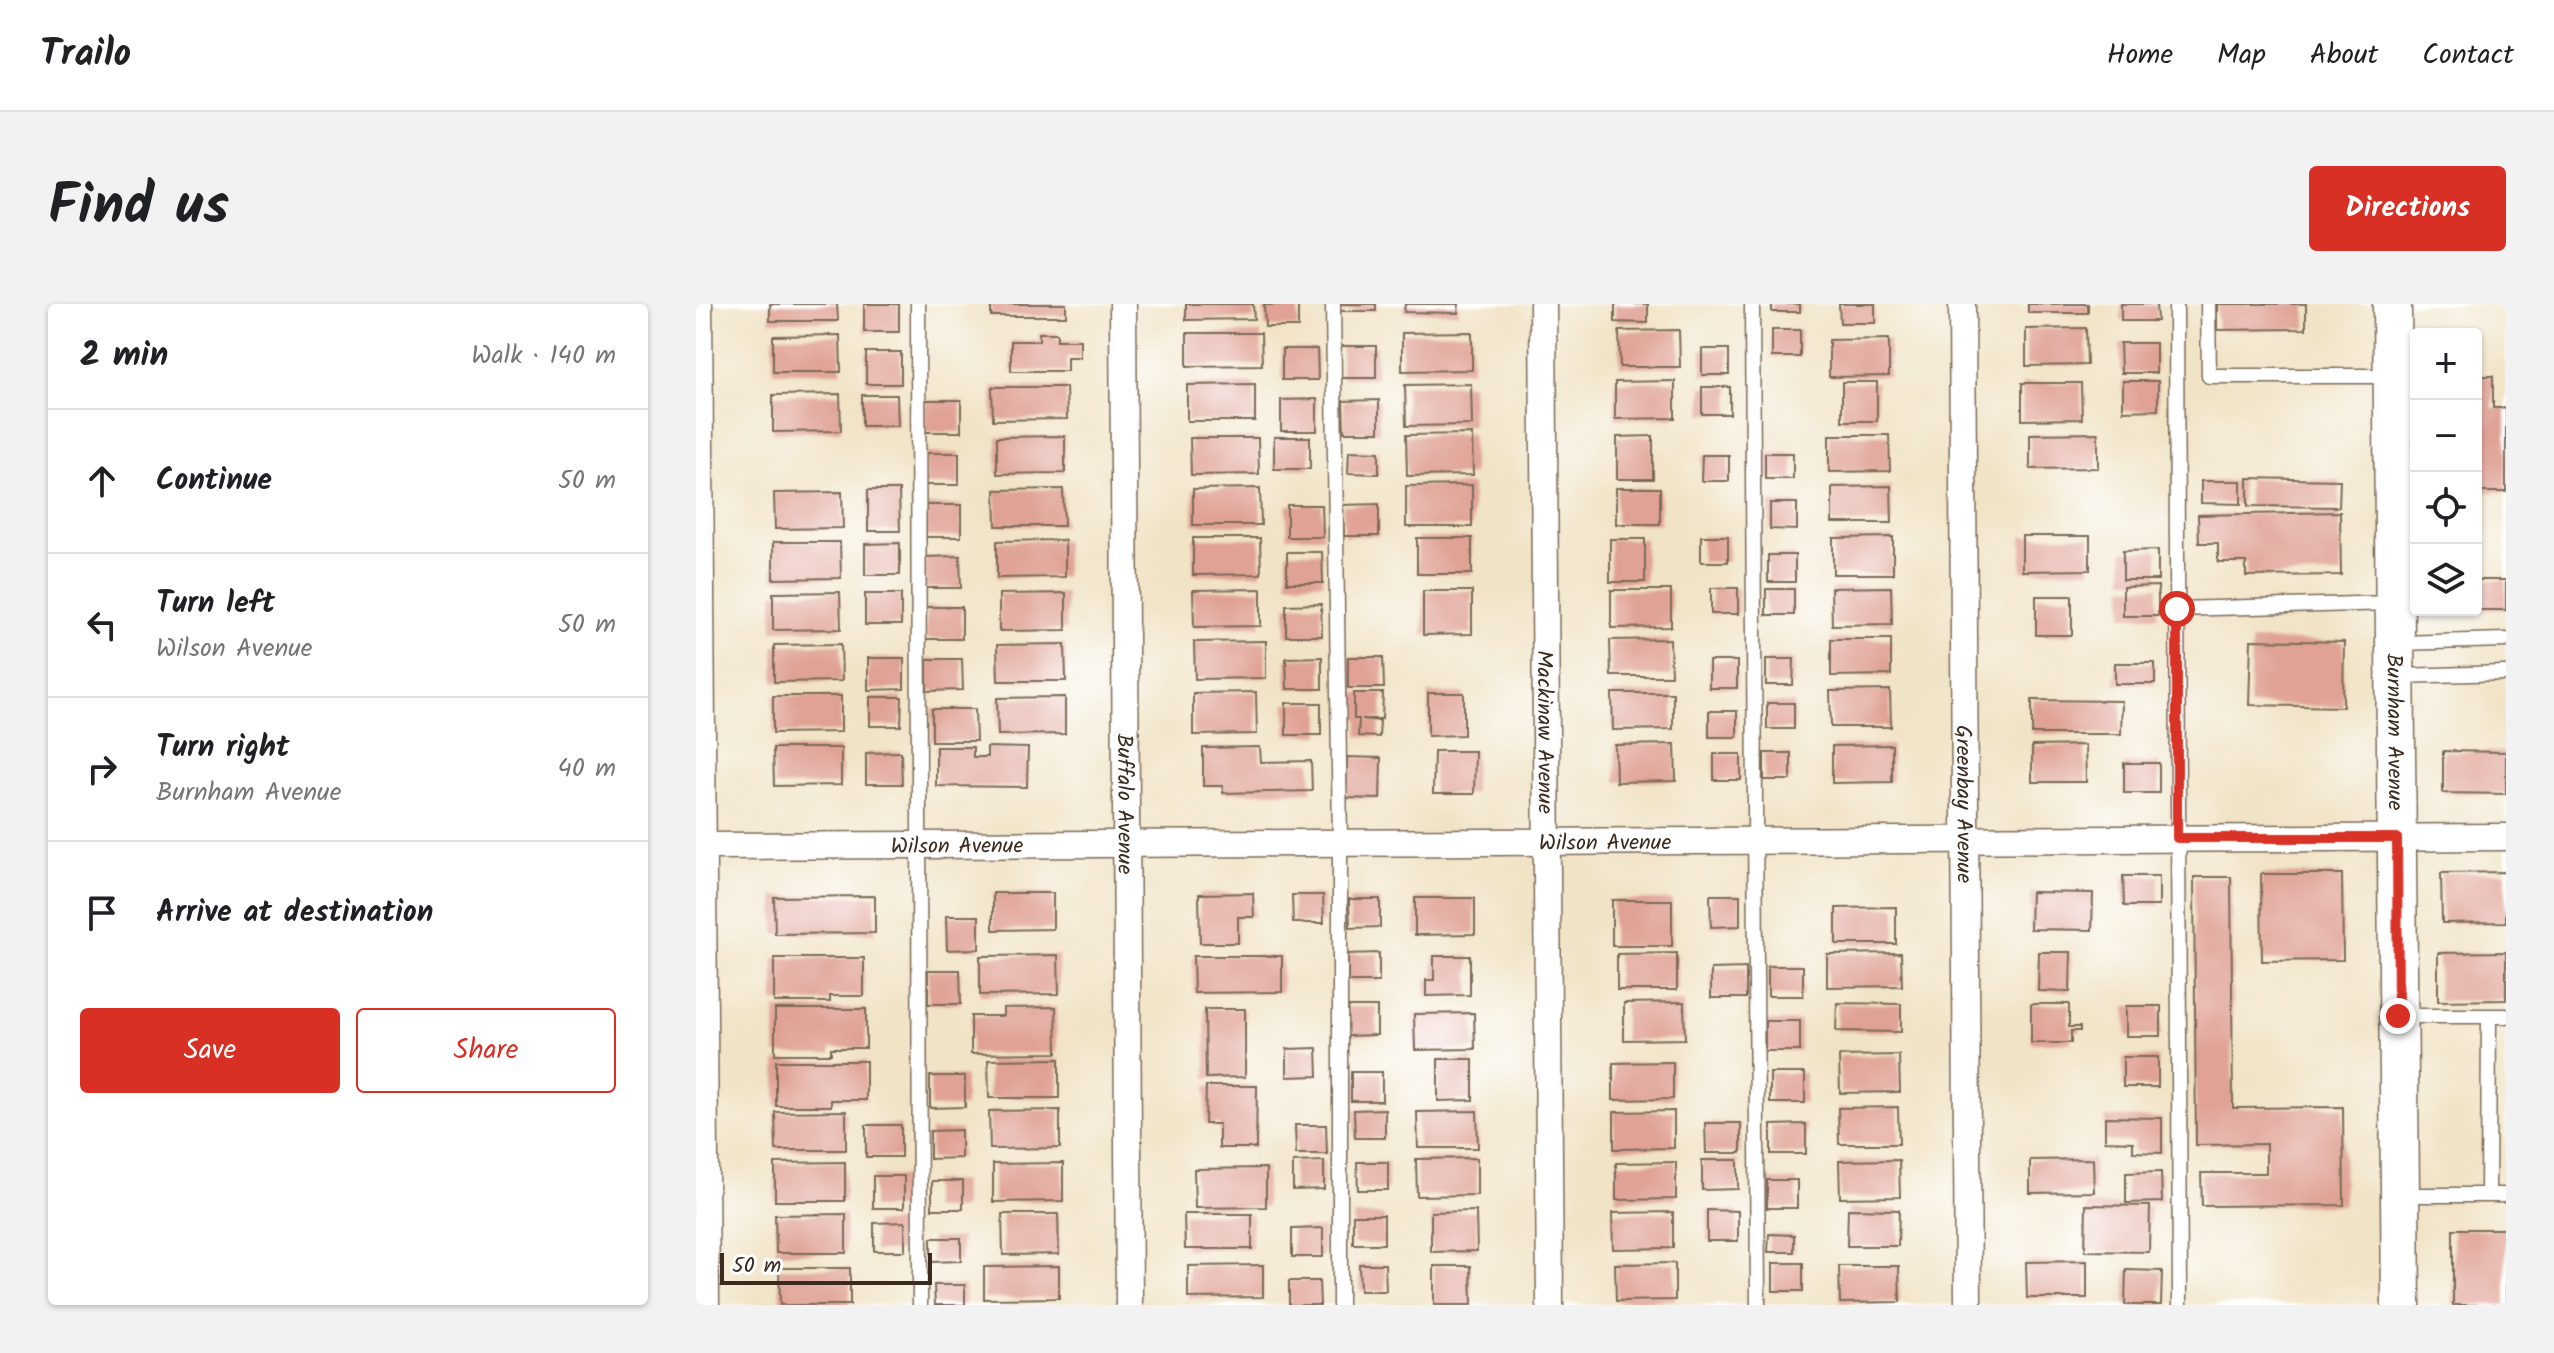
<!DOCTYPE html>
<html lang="en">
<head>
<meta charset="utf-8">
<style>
	body { margin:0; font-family:Kalam,sans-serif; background:#f2f2f2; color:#202124 }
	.controls { position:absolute; right:24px; top:24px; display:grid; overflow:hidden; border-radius:8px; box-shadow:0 2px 6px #0004 }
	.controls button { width:72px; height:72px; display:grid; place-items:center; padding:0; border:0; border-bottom:2px solid #e0e0e0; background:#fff; color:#202124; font:40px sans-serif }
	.scale { position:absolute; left:24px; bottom:20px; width:212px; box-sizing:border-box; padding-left:8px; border:4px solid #3b2a1e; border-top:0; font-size:22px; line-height:28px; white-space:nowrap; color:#3b2a1e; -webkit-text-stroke:6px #fff; paint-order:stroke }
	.stop { position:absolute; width:24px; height:24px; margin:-18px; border:6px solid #d93025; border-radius:50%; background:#fff }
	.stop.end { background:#d93025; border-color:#fff; box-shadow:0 2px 8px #0008 }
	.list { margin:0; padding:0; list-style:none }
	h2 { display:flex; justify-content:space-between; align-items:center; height:104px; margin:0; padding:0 32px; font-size:34px }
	h2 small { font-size:26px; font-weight:400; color:#757577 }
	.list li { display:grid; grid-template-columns:52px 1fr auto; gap:24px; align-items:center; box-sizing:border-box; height:144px; padding:0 32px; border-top:2px solid #e0e0e0 }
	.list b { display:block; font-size:30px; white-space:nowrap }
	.list p { margin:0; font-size:26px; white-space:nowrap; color:#757577 }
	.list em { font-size:26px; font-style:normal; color:#757577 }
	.actions { display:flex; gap:16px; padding:24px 32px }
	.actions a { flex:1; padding:18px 0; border:2px solid #d93025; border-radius:8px; text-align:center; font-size:28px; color:#d93025 }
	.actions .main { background:#d93025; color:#fff }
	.icon { flex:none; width:44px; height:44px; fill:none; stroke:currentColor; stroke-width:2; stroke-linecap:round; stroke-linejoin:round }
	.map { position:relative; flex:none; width:1810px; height:1001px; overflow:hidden; border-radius:8px }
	header { display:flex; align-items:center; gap:48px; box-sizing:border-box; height:112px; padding:0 40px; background:#fff; border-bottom:2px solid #e0e0e0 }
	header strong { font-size:38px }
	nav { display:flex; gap:44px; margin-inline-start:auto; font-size:28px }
	.intro { display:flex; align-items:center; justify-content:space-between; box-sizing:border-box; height:192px; padding:0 48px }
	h1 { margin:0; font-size:56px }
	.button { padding:20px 36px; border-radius:8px; background:#d93025; color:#fff; font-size:28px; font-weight:700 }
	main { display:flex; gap:48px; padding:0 48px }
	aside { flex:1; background:#fff; border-radius:8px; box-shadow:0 2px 6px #0004 }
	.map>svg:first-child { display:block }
	.building { fill:#e0a295 }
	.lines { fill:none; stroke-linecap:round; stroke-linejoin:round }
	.service-casing { stroke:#7b6b59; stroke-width:17 }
	.minor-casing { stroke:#7b6b59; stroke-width:29 }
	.secondary-casing { stroke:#7b6b59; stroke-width:41 }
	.service { stroke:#fff; stroke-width:14 }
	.minor { stroke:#fff; stroke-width:26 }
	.secondary { stroke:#fff; stroke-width:38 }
	.route { stroke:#d93025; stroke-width:10 }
	.labels { text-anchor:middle; stroke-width:7; stroke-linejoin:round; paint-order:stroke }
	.street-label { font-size:22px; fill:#3b2a1e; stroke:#fff }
</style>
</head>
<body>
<header>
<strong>Trailo</strong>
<nav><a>Home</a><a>Map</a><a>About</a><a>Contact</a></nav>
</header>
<div class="intro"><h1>Find us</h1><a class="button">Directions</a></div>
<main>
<aside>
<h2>2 min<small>Walk · 140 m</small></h2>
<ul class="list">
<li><svg class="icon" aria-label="ahead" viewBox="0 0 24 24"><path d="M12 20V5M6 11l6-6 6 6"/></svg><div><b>Continue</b></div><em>50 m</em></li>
<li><svg class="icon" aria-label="left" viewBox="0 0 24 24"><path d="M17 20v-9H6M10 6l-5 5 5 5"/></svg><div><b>Turn left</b><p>Wilson Avenue</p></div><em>50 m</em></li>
<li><svg class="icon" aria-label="right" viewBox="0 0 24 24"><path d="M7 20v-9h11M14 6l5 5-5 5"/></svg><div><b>Turn right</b><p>Burnham Avenue</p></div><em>40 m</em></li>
<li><svg class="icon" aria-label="arrive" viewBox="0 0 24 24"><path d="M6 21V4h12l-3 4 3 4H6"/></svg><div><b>Arrive at destination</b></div></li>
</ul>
<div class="actions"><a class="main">Save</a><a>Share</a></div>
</aside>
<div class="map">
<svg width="1810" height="1001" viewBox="0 0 1810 1001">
	<rect width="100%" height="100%" fill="#fff"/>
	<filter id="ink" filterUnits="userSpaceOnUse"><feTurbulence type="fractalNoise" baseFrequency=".0125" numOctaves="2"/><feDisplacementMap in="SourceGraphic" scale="16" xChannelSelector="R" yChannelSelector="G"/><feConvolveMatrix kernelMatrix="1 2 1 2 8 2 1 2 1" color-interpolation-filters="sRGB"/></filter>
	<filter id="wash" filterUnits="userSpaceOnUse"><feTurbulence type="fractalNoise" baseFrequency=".006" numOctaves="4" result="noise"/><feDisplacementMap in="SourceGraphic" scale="32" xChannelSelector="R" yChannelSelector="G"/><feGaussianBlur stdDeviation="1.8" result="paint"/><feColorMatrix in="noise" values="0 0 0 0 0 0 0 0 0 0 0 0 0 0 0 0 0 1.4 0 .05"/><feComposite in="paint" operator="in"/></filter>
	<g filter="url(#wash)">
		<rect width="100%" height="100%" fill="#f1e3c6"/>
		<g id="blocks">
			<path class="building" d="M74,0H141L142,17H74Z
				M168,0H203V28H168Z
				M295,0H370V12H295Z
				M490,0H557L558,15L490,16Z
				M602,0V23H569L568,1Z
				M644,0H680V7H644Z
				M709,0H763L762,9L708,8Z
				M919,0H952V19L919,18Z
				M1076,0H1104V8H1076Z
				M1143,0H1179V19H1144Z
				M1332,0H1392V9H1332Z
				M1425,0H1460L1461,17H1425Z
				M1521,0H1610V25L1521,26Z
				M1390,24L1391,61L1330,62V25Z
				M983,26L984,63H924L923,27Z
				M1076,26H1104V53H1076Z
				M776,28V66L706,67V29Z
				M343,29H361V36H384V53H371V67H315V37H343Z
				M491,29H565L566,61L491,62Z
				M144,31L145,68H77V32Z
				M1193,35V72L1133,73V36Z
				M1424,39H1460V69H1425Z
				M645,42H680V74H645Z
				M586,45H621L622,76H586Z
				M1006,45H1033V71H1006Z
				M170,48H205V80H170Z
				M1780,72H1797V104H1810V188H1780Z
				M979,77V114L919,115V78Z
				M1427,77H1462V106L1427,107Z
				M1146,78H1181V117H1146Z
				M1326,79H1385L1386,115L1326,116Z
				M559,80V117H491V81Z
				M775,80L776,121L710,122L709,81Z
				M296,83H370L371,115L297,116Z
				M1006,83H1034V110H1006Z
				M144,90L145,127L77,128V91Z
				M166,91H201L202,122H166Z
				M621,95V127H585V96Z
				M229,96H265V128H229Z
				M683,96V128H648L647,97Z
				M1402,129V164L1334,165V130Z
				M776,130L777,171L711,172L710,131Z
				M1133,131H1193L1194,167L1133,168Z
				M369,132V169L301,170V133Z
				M957,132V175H921V133Z
				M578,133H614V165H578Z
				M494,134H562L563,170L495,171Z
				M653,147L683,148V170L652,169Z
				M228,149H263V181H228Z
				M1069,149H1097V175H1069Z
				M1006,151H1033V177H1005Z
				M1552,174L1644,176L1643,203L1552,202Z
				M1505,177H1545V200L1505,199Z
				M776,181V223H710V182Z
				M1195,182L1196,219H1136V183Z
				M564,184L565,221H497V185Z
				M920,184H964V220H920Z
				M367,185L368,222H300L299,186Z
				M172,186H203L204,227H172Z
				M146,188L147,224L79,225L78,189Z
				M1074,199H1101V226L1074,225Z
				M683,200V232H648L647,201Z
				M230,201H265V233H230Z
				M591,201H626L627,233H591Z
				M1644,208L1645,271L1550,272V258H1522V239H1503L1502,211Z
				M1005,232H1032V258H1005Z
				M1326,232H1394V266L1326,267Z
				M1197,233V270H1137V234Z
				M497,234H564L565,270L497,271Z
				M721,234H776V270H721Z
				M914,235H949V278H914Z
				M369,236V273L301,274V237Z
				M77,238H144L145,274L77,275Z
				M204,239V271H169V240Z
				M1462,246V276H1427V247Z
				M591,248H626L627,279H591Z
				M1072,251H1099V278H1072Z
				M264,252L265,284H229V253Z
				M1780,276H1810V306H1780Z
				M1462,282V312H1427V283Z
				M1195,283L1196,320L1136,321L1135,284Z
				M1015,284H1042V310H1015Z
				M565,285V322L498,323L497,286Z
				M1070,285H1098V311H1070Z
				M915,286H975V323L915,324Z
				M727,287H776V330L727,331Z
				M144,288L145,325L77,326V289Z
				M370,289V326L303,327V290Z
				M169,290H205V321H169Z
				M1340,292H1376V331H1340Z
				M625,300L626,332H590V301Z
				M230,303H266V335H230Z
				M974,335L975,372H915L914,336Z
				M1135,335H1195V371L1135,372Z
				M1555,336L1648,338L1647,403L1553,401Z
				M570,337V374L499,375L498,338Z
				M145,340L146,377L78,378V341Z
				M369,340L370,377H302L301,341Z
				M626,353V385H591L590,354Z
				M652,353H687L688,384H652Z
				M172,354H208V385L172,386Z
				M231,355H266L267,386L231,387Z
				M1070,355H1098L1097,381H1070Z
				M1013,357H1041V384H1013Z
				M1419,359H1459V380H1419Z
				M1194,386L1195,423H1135L1134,387Z
				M560,388L561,430L497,431V389Z
				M658,389H687L686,415H666L684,417L683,433L662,432L663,415H658Z
				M732,389H768V431L732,432Z
				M916,389H977V425L917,426Z
				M77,392H145V428L77,429Z
				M174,393H206L205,422H174Z
				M369,393V430L302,431L301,394Z
				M1336,396L1426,397L1425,430H1336Z
				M590,399H625V431H590Z
				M1071,399H1098V425H1071Z
				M236,405H279L280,437H236Z
				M1013,407H1041V433H1013Z
				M979,440L980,477L920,478L919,441Z
				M1196,441V478L1136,479V442Z
				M1389,441L1390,478H1336V442Z
				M240,443H277V453H291V443L332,444L331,483L240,482Z
				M564,443L565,458L615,457L616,487L527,489V482H507V444Z
				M77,444H145V481L78,482Z
				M738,447H779L778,490H737Z
				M1747,447L1810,448V490L1747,489Z
				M205,448L206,480H170V449Z
				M1068,449H1095V476H1068Z
				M1018,450H1045V476H1018Z
				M651,453L685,454L684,495L650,494Z
				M1428,459H1463V489H1428Z
				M1810,568V618L1746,619L1745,569Z
				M1565,570H1646L1647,656L1566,657Z
				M1427,572H1463V602H1428Z
				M1498,573H1535L1537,804L1647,803L1648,901L1506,902L1505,869H1570V840L1500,841Z
				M1335,588L1397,589L1396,626L1334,625Z
				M297,589H357V625L297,626Z
				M557,589L558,613H542V639H504L503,590Z
				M596,591H627L628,619H597Z
				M1014,591H1044V622L1015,623Z
				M179,592V629L79,630L78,593Z
				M719,594H779V630L719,631Z
				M653,595H684V623L654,624Z
				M916,596H976V642H916Z
				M1200,603V640H1140V604Z
				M250,612H283V645L251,646Z
				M1343,648H1375L1374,688L1342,687Z
				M1810,648V696L1742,697V649Z
				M683,649V678H652V650Z
				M981,649V686H921V650Z
				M1205,649L1206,682L1131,683V650Z
				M362,651L363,690L284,691V652Z
				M497,652H586V688L498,689Z
				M738,652H774V691L730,692V676H738Z
				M78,654H168V692H134V698H78Z
				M1072,662H1107V692H1072Z
				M1050,664V694H1015V665Z
				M232,666H264L265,700H232Z
				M988,698L989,735L928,736V699Z
				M1141,699L1205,700V728L1140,727Z
				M1335,700H1373V723H1384V727H1375V739H1335Z
				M1430,702H1465V732H1430Z
				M360,703L361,749L275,750V712H307V704Z
				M650,703H681V731L650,732Z
				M79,705H170V744H135V750H79Z
				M509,705H549V773L510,774Z
				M778,709L779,745L719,746L718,710Z
				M1069,717H1104V747H1069Z
				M621,744L622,772L591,773V745Z
				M1203,751L1204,788L1144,789L1143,752Z
				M1427,753H1462V783H1427Z
				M363,755V794H293L292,756Z
				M742,755H777V796L742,797Z
				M80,757H170V796H135V802H80Z
				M977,758V795L917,796V759Z
				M655,768H686V797H655Z
				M1074,769H1109V799H1074Z
				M234,772H269V803L234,804Z
				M510,782H561L560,844H523V820H509Z
				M1202,803L1203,840H1143L1142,804Z
				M689,805V834H659L658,806Z
				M364,806V844L294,845L293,807Z
				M150,807V846H80L79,808Z
				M781,807L782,844H722L721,808Z
				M978,807V844L918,845V808Z
				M1409,813L1466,814V849L1437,848V838L1409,837Z
				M1009,819H1045V849H1010Z
				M1110,820V850H1075V821Z
				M170,821H205V853H170Z
				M599,821H630L631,850H600Z
				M265,826V854L234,855V827Z
				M781,854V891L721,892L720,855Z
				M1397,855L1398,888L1334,889V856Z
				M1006,856H1042V885L1006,886Z
				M1203,856L1204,893L1144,894L1143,857Z
				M628,857V885L597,886V858Z
				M149,858V897H79V859Z
				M661,858H692V886H662Z
				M980,858V895L920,896V859Z
				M367,859V897L297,898V860Z
				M570,864V903L499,904L498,865Z
				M1465,868L1466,898L1430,899V869Z
				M177,872H208V904H177Z
				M1071,876H1101V904H1071Z
				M236,877H267V905H236Z
				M1390,901L1454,902L1453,948L1389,947Z
				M1152,905L1203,906L1202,942H1151Z
				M1011,906L1042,907V937H1011Z
				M780,907L781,947L735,948V908Z
				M977,908V944L917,945L916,909Z
				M150,910V949H80L79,911Z
				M306,910H362L363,950L307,951Z
				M488,910H556V945H489Z
				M657,911H688V940H657Z
				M209,918V947H178V919Z
				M627,924V953H596V925Z
				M1757,925H1810V1001H1757Z
				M1073,930L1098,931V948H1072Z
				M235,934H265V957L235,958Z
				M1391,957V994H1331L1330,958Z
				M979,959V996L920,997L919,960Z
				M1077,959H1107V987H1077Z
				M663,960H689L690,987H664Z
				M567,961V993L492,994V962Z
				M363,962V994L288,995V963Z
				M738,962H775L776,1001H738Z
				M1143,962H1203L1204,998L1144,999Z
				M83,964H154V1001H84Z
				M1430,966L1466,967L1465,1001H1429Z
				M593,977H623L624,1001H593Z
				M238,981H269V1001H239Z"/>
		</g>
	</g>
	<g filter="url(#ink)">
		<use href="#blocks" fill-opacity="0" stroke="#7b6b59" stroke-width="2"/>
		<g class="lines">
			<defs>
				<path id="service" d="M222,0L224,1001
					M637,0L644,539V1001
					M1056,0L1062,1001
					M1480,0L1484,1001
					M1512,0L1513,72H1696
					M1481,305L1696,299
					M1702,339L1810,336
					M1702,372L1810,369
					M1702,712H1810
					M1704,891H1810
					M1792,891L1793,712"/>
				<g id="minor">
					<path d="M3,0L10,1001"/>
					<path id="s1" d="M427,0L433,1001"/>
					<path id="s2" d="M847,0L854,1001"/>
					<path id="s3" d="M1266,0L1272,1001"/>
					<path id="s4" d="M7,542L1810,533"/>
				</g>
				<g id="secondary">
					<path id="s5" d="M1696,0L1705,1001"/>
				</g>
			</defs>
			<use href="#service" class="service-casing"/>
			<use href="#minor" class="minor-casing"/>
			<use href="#secondary" class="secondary-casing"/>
			<use href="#service" class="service"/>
			<use href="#minor" class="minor"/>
			<use href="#secondary" class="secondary"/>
		</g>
	</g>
	<g class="lines" filter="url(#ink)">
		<path class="route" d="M1481,305V534H1701L1702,712"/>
	</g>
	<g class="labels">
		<g class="street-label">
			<text dy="8" stroke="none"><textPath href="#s5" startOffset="428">Burnham Avenue</textPath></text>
			<text dy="8" stroke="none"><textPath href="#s2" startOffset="428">Mackinaw Avenue</textPath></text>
			<text dy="8" stroke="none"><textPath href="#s1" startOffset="500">Buffalo Avenue</textPath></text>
			<text dy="8" stroke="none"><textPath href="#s3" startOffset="500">Greenbay Avenue</textPath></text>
			<text dy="8" stroke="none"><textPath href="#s4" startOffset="902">Wilson Avenue</textPath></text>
			<text dy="8" stroke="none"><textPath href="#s4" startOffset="254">Wilson Avenue</textPath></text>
		</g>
	</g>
</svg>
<div class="controls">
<button>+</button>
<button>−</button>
<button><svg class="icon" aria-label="locate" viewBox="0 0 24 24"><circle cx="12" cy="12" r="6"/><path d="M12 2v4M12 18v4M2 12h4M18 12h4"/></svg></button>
<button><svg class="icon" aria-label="layers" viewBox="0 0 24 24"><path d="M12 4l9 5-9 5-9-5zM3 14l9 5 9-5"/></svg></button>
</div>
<div class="scale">50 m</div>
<div class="stop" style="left:1481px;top:305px"></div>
<div class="stop end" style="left:1702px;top:712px"></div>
</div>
</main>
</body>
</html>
